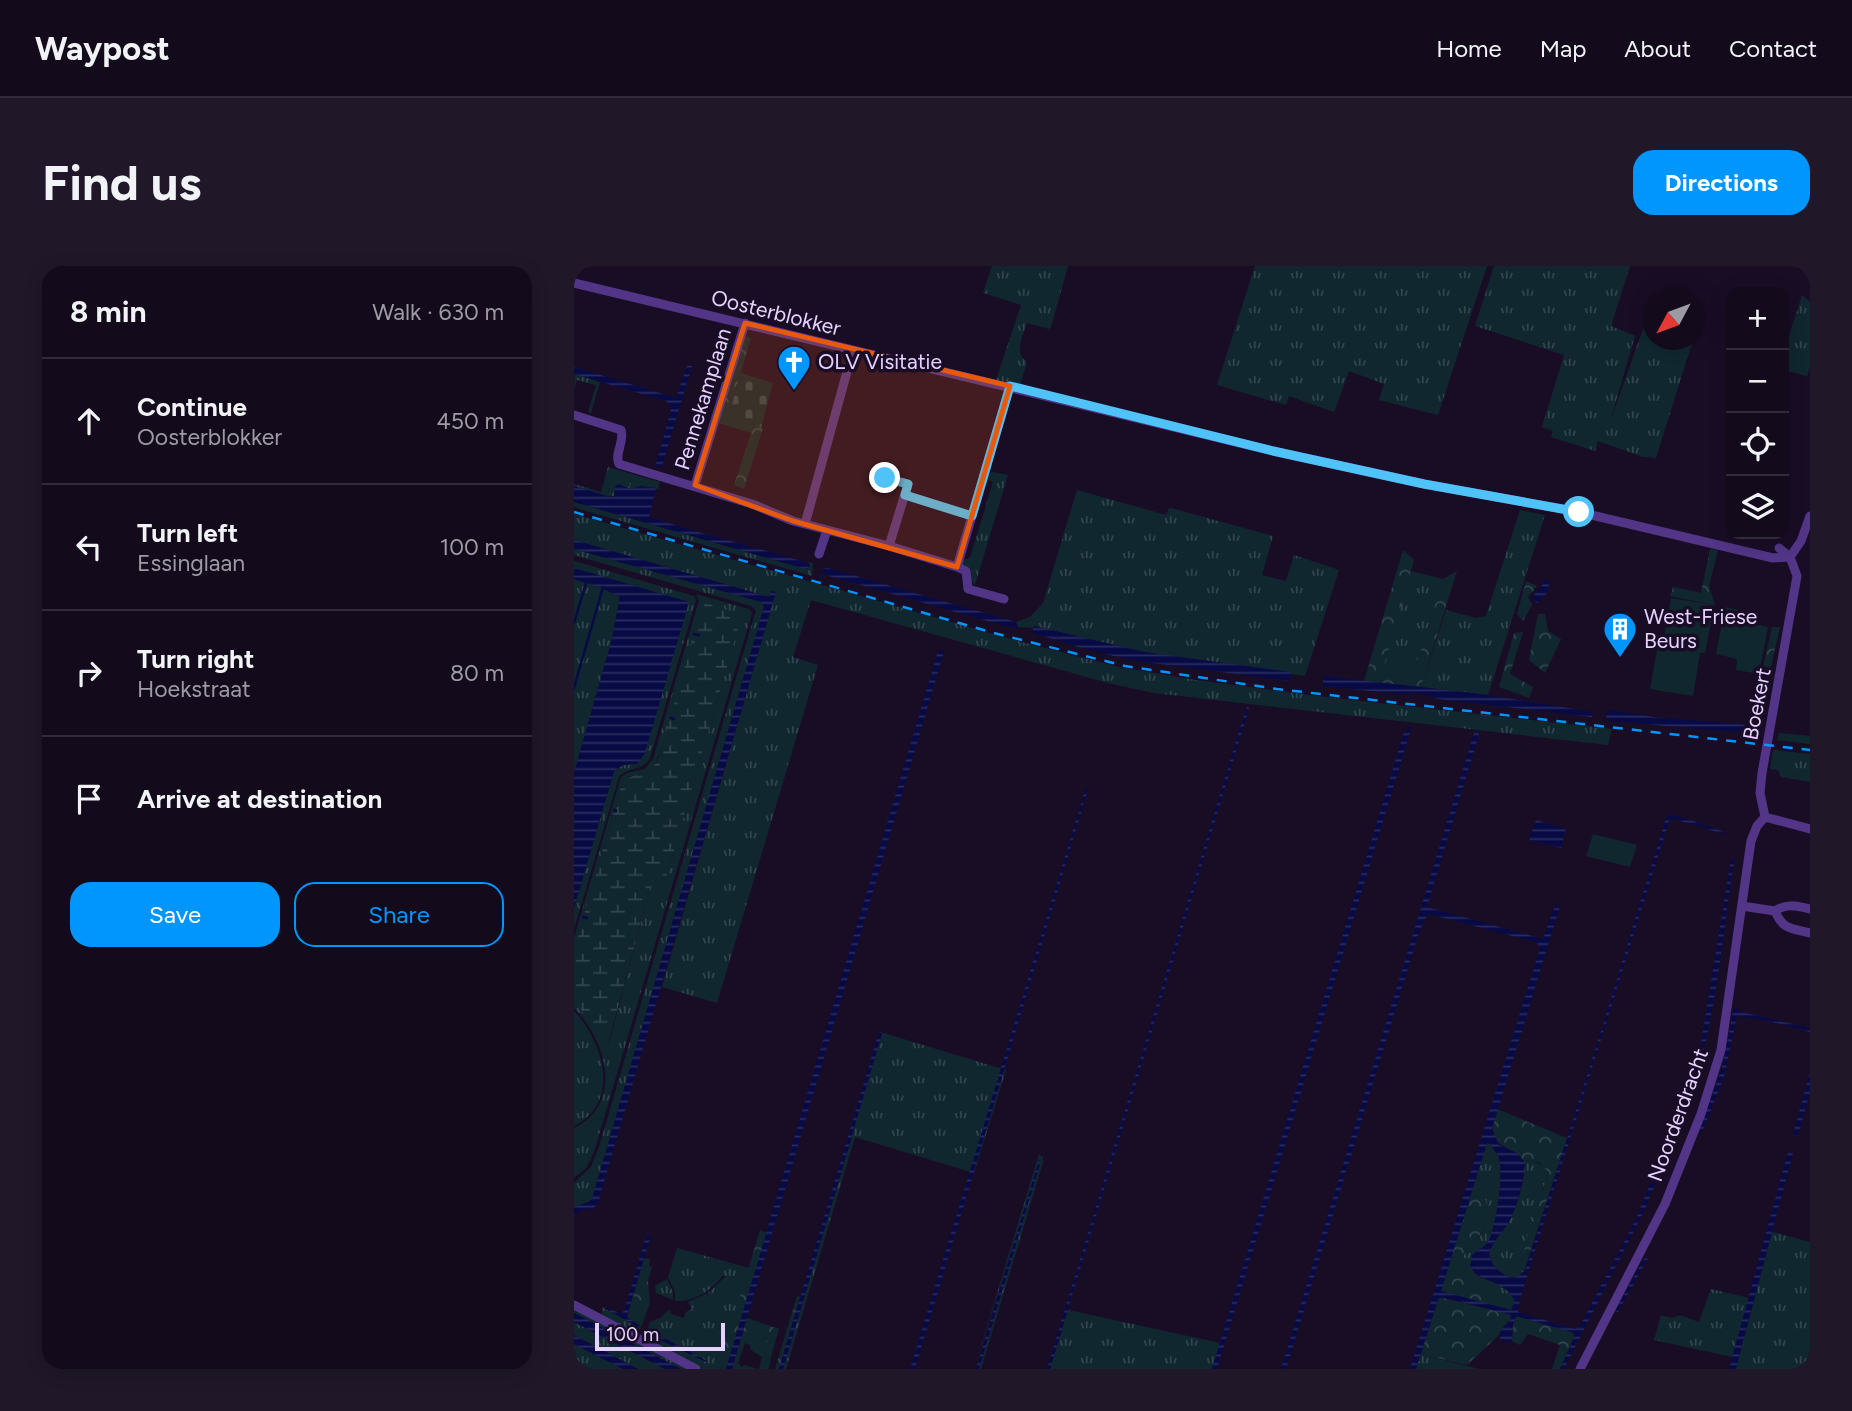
<!DOCTYPE html>
<html lang="en">
<head>
<meta charset="utf-8">
<style>
	body { margin:0; font-family:Figtree,sans-serif; background:#201829; color:#f1f3f6 }
	.controls { position:absolute; right:21px; top:21px; display:grid; overflow:hidden; border-radius:14px; box-shadow:0 4px 18px #0003 }
	.controls button { width:63px; height:63px; display:grid; place-items:center; padding:0; border:0; border-bottom:2px solid #322b3b; background:#130a1c; color:#f1f3f6; font:35px sans-serif }
	.compass { position:absolute; left:1068px; top:21px; width:63px; height:63px; border-radius:50%; background:#130a1c; box-shadow:0 4px 18px #0003; rotate:229deg }
	.scale { position:absolute; left:21px; bottom:18px; width:130px; box-sizing:border-box; padding-left:7px; border:4px solid #e5d2ff; border-top:0; font-size:19px; line-height:24px; white-space:nowrap; color:#e5d2ff; -webkit-text-stroke:5px #190d26; paint-order:stroke }
	.stop { position:absolute; width:21px; height:21px; margin:-16px; border:5px solid #4fc3f7; border-radius:50%; background:#fff }
	.stop.end { background:#4fc3f7; border-color:#fff; box-shadow:0 2px 7px #0008 }
	.list { margin:0; padding:0; list-style:none }
	h2 { display:flex; justify-content:space-between; align-items:center; height:91px; margin:0; padding:0 28px; font-size:30px }
	h2 small { font-size:23px; font-weight:400; color:#9d9aa3 }
	.list li { display:grid; grid-template-columns:46px 1fr auto; gap:21px; align-items:center; box-sizing:border-box; height:126px; padding:0 28px; border-top:2px solid #322b3b }
	.list b { display:block; font-size:26px; white-space:nowrap }
	.list p { margin:0; font-size:23px; white-space:nowrap; color:#9d9aa3 }
	.list em { font-size:23px; font-style:normal; color:#9d9aa3 }
	.actions { display:flex; gap:14px; padding:21px 28px }
	.actions a { flex:1; padding:16px 0; border:2px solid #0096fd; border-radius:21px; text-align:center; font-size:24px; color:#0096fd }
	.actions .main { background:#0096fd; color:#fff }
	.icon { flex:none; width:38px; height:38px; fill:none; stroke:currentColor; stroke-width:2; stroke-linecap:round; stroke-linejoin:round }
	.map { position:relative; flex:none; width:1236px; height:1103px; overflow:hidden; border-radius:21px }
	header { display:flex; align-items:center; gap:42px; box-sizing:border-box; height:98px; padding:0 35px; background:#130a1c; border-bottom:2px solid #322b3b }
	header strong { font-size:33px }
	nav { display:flex; gap:38px; margin-inline-start:auto; font-size:24px }
	.intro { display:flex; align-items:center; justify-content:space-between; box-sizing:border-box; height:168px; padding:0 42px }
	h1 { margin:0; font-size:49px }
	.button { padding:18px 32px; border-radius:21px; background:#0096fd; color:#fff; font-size:24px; font-weight:700 }
	main { display:flex; gap:42px; padding:0 42px }
	aside { flex:1; background:#130a1c; border-radius:21px; box-shadow:0 4px 18px #0003 }
	.map>svg:first-child { display:block }
	.grass { fill:url(#grass-tufts); fill-rule:evenodd }
	.forest { fill:url(#forest-crowns) }
	.wetland { fill:url(#wetland-marsh) }
	.cemetery { fill:url(#cemetery-stones) }
	.garden { fill:#102730 }
	.water { fill:url(#water-rules); fill-rule:evenodd }
	.lines { fill:none; stroke-linecap:round; stroke-linejoin:round }
	.stream { stroke:#070a45; stroke-width:2.5 }
	.minor { stroke:#523587; stroke-width:9 }
	.rail { stroke:#0096fd; stroke-width:2.5; stroke-dasharray:10 9; stroke-linecap:butt }
	.route { stroke:#4fc3f7; stroke-width:9 }
	.marked { fill:#e8590c; fill-opacity:0.2; stroke:#e8590c; stroke-width:5; stroke-linejoin:round }
	.labels { text-anchor:middle; stroke-width:7; stroke-linejoin:round; paint-order:stroke }
	.street-label { font-size:21px; fill:#e5d2ff; stroke:#190d26 }
	.poi-label { font-size:21px; fill:#e5d2ff; stroke:#190d26; text-anchor:start }
</style>
</head>
<body>
<header>
<strong>Waypost</strong>
<nav><a>Home</a><a>Map</a><a>About</a><a>Contact</a></nav>
</header>
<div class="intro"><h1>Find us</h1><a class="button">Directions</a></div>
<main>
<aside>
<h2>8 min<small>Walk · 630 m</small></h2>
<ul class="list">
<li><svg class="icon" aria-label="ahead" viewBox="0 0 24 24"><path d="M12 20V5M6 11l6-6 6 6"/></svg><div><b>Continue</b><p>Oosterblokker</p></div><em>450 m</em></li>
<li><svg class="icon" aria-label="left" viewBox="0 0 24 24"><path d="M17 20v-9H6M10 6l-5 5 5 5"/></svg><div><b>Turn left</b><p>Essinglaan</p></div><em>100 m</em></li>
<li><svg class="icon" aria-label="right" viewBox="0 0 24 24"><path d="M7 20v-9h11M14 6l5 5-5 5"/></svg><div><b>Turn right</b><p>Hoekstraat</p></div><em>80 m</em></li>
<li><svg class="icon" aria-label="arrive" viewBox="0 0 24 24"><path d="M6 21V4h12l-3 4 3 4H6"/></svg><div><b>Arrive at destination</b></div></li>
</ul>
<div class="actions"><a class="main">Save</a><a>Share</a></div>
</aside>
<div class="map">
<svg width="1236" height="1103" viewBox="0 0 1236 1103">
	<defs>
		<pattern id="grass-tufts" width="24" height="20" patternUnits="userSpaceOnUse" patternTransform="scale(1.75)"><rect width="24" height="20" fill="#102730"/><path d="M3 7l-1-3M5 7V3M7 7l1-3M15 17l-1-3M17 17v-4M19 17l1-3" fill="none" stroke="#33454f"/></pattern>
		<pattern id="forest-crowns" width="20" height="18" patternUnits="userSpaceOnUse" patternTransform="scale(1.75)"><rect width="20" height="18" fill="#102730"/><path d="M2 6a3 3 0 1 1 6 0M12 15a3 3 0 1 1 6 0" fill="none" stroke="#33454f"/></pattern>
		<pattern id="wetland-marsh" width="20" height="14" patternUnits="userSpaceOnUse" patternTransform="scale(1.75)"><rect width="20" height="14" fill="#102730"/><path d="M1 5h8M5 5V1M11 12h8M15 12V8" fill="none" stroke="#33454f"/></pattern>
		<pattern id="cemetery-stones" width="16" height="16" patternUnits="userSpaceOnUse" patternTransform="scale(1.75)"><rect width="16" height="16" fill="#102730"/><path d="M2 7V4a2 2 0 0 1 4 0v3zM10 15v-3a2 2 0 0 1 4 0v3z" fill="#33454f"/></pattern>
		<pattern id="water-rules" width="6" height="5" patternUnits="userSpaceOnUse" patternTransform="scale(1.75)"><rect width="6" height="5" fill="#070a45"/><path d="M0 2.5h6" fill="none" stroke="#2b2d61"/></pattern>
	</defs>
	<rect width="100%" height="100%" fill="#190d26"/>
	<path class="grass" d="M418,0H494L477,61L475,63L453,57C449,70 439,87 453,96L446,119L422,114L447,39L409,27Z
		M681,0H913L864,149L805,134L810,118L775,105L760,146L715,130L712,139L643,119Z
		M920,0H1056L1037,60L1061,70L1036,156L1078,38V74H1119L1082,192L1069,191L1024,175L1021,185L977,171L979,165L968,161L990,89L901,60Z
		M1228,29L1236,36V101L1233,110L1210,104V86Z
		M1,108L26,116L17,147L14,146L22,119L3,114L0,123Z
		M34,201L86,216L84,223L67,220L57,223L53,222L56,218L35,222L33,230L0,220V218L27,226Z
		M418,206L434,209L401,319L395,312L397,303L387,299L389,294L396,292L419,216L412,213Z
		M503,224L592,249L595,242H597L699,270L688,309L712,315L720,289L765,304L731,410L570,386L460,360L459,362L444,361L442,356L456,351L469,337Z
		M0,236L231,303H234L236,299L234,296L239,297L238,310L9,244L0,241Z
		M946,244L971,249L914,429L847,421L872,344L902,352L912,350Z
		M0,248L440,374L545,401L622,414L743,430L1038,463L1034,479L580,427L534,417L237,334L219,391L244,399L143,737L88,721L170,436L197,330L195,331L0,274Z
		M0,283L188,336L190,341L18,933L15,936L0,941V917L17,901L25,881L182,344L177,340L0,289Z
		M0,295L120,330L122,334L76,492C68,506 54,500 45,511L0,663V642L40,505L49,499L63,497L69,490L114,336L0,302Z
		M837,305L869,313L839,409L808,403Z
		M0,313L26,321L46,331L37,377L0,507Z
		M122,328L175,343L178,347L20,886L12,902L0,912V862C51,838 32,773 0,742V735L35,777L78,615L80,613L88,616L92,612L168,349L91,473L80,501L72,508L56,510L48,517L0,684V672L47,511L53,507L71,503L79,493L125,334Z
		M1205,467L1236,470V478L1203,474Z
		M1199,484L1236,488V516L1207,511L1204,504L1196,503Z
		M0,745C29,776 48,836 0,860Z
		M306,766L432,804L400,907L281,871L212,1103H209L278,871Z
		M913,877L916,878C919,882 923,887 925,892C930,909 922,961 914,976C910,981 907,983 901,986L896,1000C898,1003 900,1007 903,1009C913,1017 952,1020 938,1044H933V1036C921,1025 900,1025 890,1012C875,991 905,978 911,960C914,951 913,942 911,933C908,925 907,919 902,912Z
		M465,888L469,891V896L407,1103H405L466,894L400,1103Z
		M958,894L971,901L974,907L973,913L958,948L952,983L944,999L950,1005L943,1011L935,1012L920,1001L915,989C918,976 925,970 932,960C943,943 952,915 950,895Z
		M1198,966L1236,976V1103H1162Z
		M103,982L175,1002L145,1103H127L71,1072L76,1056L86,1052L95,1044L97,1045V1048L110,1052L112,1046L118,1043L114,1036L132,1028L135,1032L133,1028L152,1010H148C137,1026 118,1036 101,1035V1026L94,1011ZM77,1065L132,1095V1096L76,1069Z
		M93,1013L99,1026V1034L82,1027L81,1020Z
		M1137,1023L1175,1032L1158,1091L1080,1074L1087,1049L1098,1052L1106,1049L1125,1056Z
		M0,1041L118,1103H107L0,1047Z
		M28,1041L64,1061L68,1059L63,1068L28,1050Z
		M494,1044L646,1077L638,1103H476Z
		M0,1056L91,1103H64L0,1069Z
		M169,1065L193,1074L191,1090L197,1095L194,1103H185L188,1091L177,1084L176,1079L171,1077L164,1097L168,1101L170,1099L183,1103H158Z
		M0,1078L49,1103H0Z
		M847,1088L905,1103H842Z"/>
	<path class="forest" d="M169,69L177,72L154,152L189,162L170,223L160,219L177,167L144,157Z
		M47,212L54,215L56,219L53,222L41,221L40,230H33L38,215Z
		M1136,283L1144,284L1135,320L1141,339L1096,330L1099,321L1127,327Z
		M829,284L840,294L809,403L839,409L869,313L883,305L847,421L790,415Z
		M952,315L963,320L954,331L958,339L949,355L943,348Z
		M964,348H971L974,365L987,373L971,407L955,394Z
		M1198,361H1206L1197,401H1189Z
		M949,366L936,408L959,421L955,432L925,421L940,367Z
		M923,843L993,872L950,1005L944,999C955,978 952,970 957,949C961,935 972,923 974,907C969,897 961,893 950,895C928,872 911,885 923,843Z
		M902,912C907,919 908,925 911,933C913,940 915,947 913,954C909,975 875,991 890,1012C900,1025 921,1025 933,1036V1044L867,1025Z
		M186,964L193,967L152,1103H144Z
		M73,992L76,994L75,1000L78,1001L74,1015L76,1037L68,1059L66,1060L53,1051L70,993Z
		M223,1030L226,1031L205,1103H201Z
		M865,1031L928,1046L938,1049L937,1053L929,1061L925,1069L893,1099L847,1088Z
		M942,1050L990,1063L1001,1068L986,1103H978L986,1079L954,1068L946,1079L938,1075L939,1059Z
		M173,1052L205,1063L196,1094L191,1090L193,1074L169,1065Z"/>
	<path class="wetland" d="M132,337L168,349L92,612L88,616L80,613L78,615L34,778L0,735V684L48,517C61,503 74,515 84,493L128,342Z"/>
	<path class="cemetery" d="M167,107L199,117L187,162L154,152Z"/>
	<path class="garden" d="M1097,332L1140,339L1131,387H1126L1119,430L1076,423L1084,378L1089,377Z
		M1151,341L1176,346L1174,357L1194,361L1185,408L1162,404L1163,393L1142,388Z
		M1019,568L1063,579L1056,601L1012,590Z"/>
	<path class="water" d="M113,99L118,100L88,200L84,202L82,198L97,144L96,138L92,135L0,108V101L102,132Z
		M44,218L57,223L66,220L82,222L75,251C125,267 180,281 234,297L236,301L231,303L0,236V220L36,231L40,230L41,221Z
		M0,274L194,331L198,325L202,326L24,937L19,943L9,944L0,949V941L15,936L18,933L190,341L187,336L0,283Z
		M0,302L115,336L71,487L63,498L49,499L40,505L0,642V507L37,377L46,331L26,321L0,313Z
		M254,302L442,356L444,361L438,362L248,308V303Z
		M970,313L975,315L974,326L963,337L957,332L968,320Z
		M460,360L570,386L717,406L715,415L556,394L511,383L462,368L458,366Z
		M368,384L369,389L158,1103H152L364,385Z
		M750,410L914,429L1019,446L1018,451L864,433L844,427L826,428L748,420Z
		M673,439L675,442L476,1103H473Z
		M1037,444L1079,451L1176,459L1178,465L1161,466L1036,455L1032,450L1033,446Z
		M835,460L837,463L643,1103H638L830,466Z
		M903,465L905,468L853,641L969,673L981,639L986,640L918,863L925,879L943,887L951,897C949,917 944,938 935,956C928,968 918,975 915,989L920,1001L935,1012L943,1011L951,1005L1027,765L1093,549L1098,548L1151,566L1150,568L1100,553L1095,555L951,1017L944,1042V1046L1001,1063L1006,1060L1062,953L1101,855L1106,858L1070,945L990,1103H986L999,1075L1000,1067L942,1050L939,1059L938,1075L930,1076L926,1073C925,1065 929,1060 935,1057L937,1049L868,1031L864,1033L842,1103H836L966,682L962,676L854,648L845,666L712,1103H707L900,467ZM913,877L916,878C919,882 923,887 925,892C930,908 922,960 915,974C910,982 904,984 898,989L896,1000C907,1019 928,1011 941,1035L937,1044L867,1025Z
		M512,521L514,523L341,1103H336Z
		M962,554L992,563L987,582L955,574Z
		M1157,593L1160,594C1147,679 1141,767 1110,848L1105,846L1125,790Z
		M1160,741L1168,746L1236,762V766L1198,756L1163,750L1150,811L1128,866L1125,864L1148,802Z
		M305,766H307L308,768L209,1103H205Z
		M1236,806V826L1224,870L1219,869Z
		M1214,886L1219,887L1165,1090L1162,1103H1155Z
		M465,894L467,895L405,1103H402Z
		M73,967L77,969L53,1049L54,1052L65,1059L64,1061L32,1043L33,1041L46,1048L50,1045Z
		M1071,991L1074,992L1044,1046L1041,1045Z
		M0,1047L107,1103H91L10,1061L0,1056Z
		M77,1065L133,1095L132,1096L76,1069Z
		M0,1070V1069L64,1103H49L0,1078Z"/>
	<g class="lines">
		<path class="stream" d="M0,357L12,317
			M120,368L125,369
			M0,422L29,321
			M97,452L100,453
			M40,544L42,545
			M9,651L13,652"/>
		<path class="minor" d="M0,17L699,185L850,218L1005,246L1199,292L1216,291
			M0,149L47,164C51,176 40,187 45,198L178,238L219,255L315,280L383,301
			M311,212L334,218L315,280
			M121,219L171,57
			M331,229L398,250
			M231,258L279,84
			M245,288L253,264
			M1216,291L1227,275L1236,250
			M430,333L394,323L392,305L383,301L436,120
			M1191,551L1186,527L1188,507L1223,310L1216,291L1205,282
			M1191,551L1236,563
			M1168,640L1201,645C1213,637 1222,640 1236,643
			M1201,645C1209,664 1217,662 1236,667
			M0,1039L122,1103
			M1006,1103L1091,938L1127,848L1147,784L1177,575L1183,560L1191,551"/>
		<path class="rail" d="M0,246L420,367L551,400L703,423L1236,484"/>
	</g>
	<g class="lines">
		<path class="route" d="M311,212L334,218L331,229L398,250L436,120L699,185L850,218L1005,246"/>
	</g>
	<path class="marked" d="M171,57L436,120L383,301L219,255L121,219Z"/>
	<defs>
		<symbol id="church-pin" viewBox="-11 -11 22 30"><path d="M0 17L-7.5 6A9.5 9.5 0 1 1 7.5 6Z" fill="#0096fd" stroke="#190d26"/><path d="M-1.2-6h2.4v3.5h3.3v2.4h-3.3V6h-2.4V-.1h-3.3v-2.4h3.3Z" fill="#fff"/></symbol>
		<symbol id="building-pin" viewBox="-11 -11 22 30"><path d="M0 17L-7.5 6A9.5 9.5 0 1 1 7.5 6Z" fill="#0096fd" stroke="#190d26"/><path d="M-4-6H4V6H1V3H-1V6H-4ZM-2.5-4.3h1.7v1.8h-1.7ZM.8-4.3h1.7v1.8H.8ZM-2.5-1h1.7V.8h-1.7ZM.8-1h1.7V.8H.8Z" fill="#fff"/></symbol>
	</defs>
	<g fill-rule="evenodd">
		<use href="#church-pin" x="201" y="77" width="38" height="52"/>
		<use href="#building-pin" x="1027" y="344" width="38" height="52"/>
	</g>
	<g class="labels">
		<g class="street-label">
			<text transform="translate(202 47) rotate(14)" y="7">Oosterblokker</text>
			<text transform="translate(129 133) rotate(-73)" y="7">Pennekamplaan</text>
			<text transform="translate(1183 438) rotate(-79)" y="7">Boekert</text>
			<text transform="translate(1104 849) rotate(-70)" y="7">Noorderdracht</text>
		</g>
		<g class="poi-label">
			<text x="244" y="103">OLV Visitatie</text>
			<text x="1070" y="358">West-Friese<tspan x="1070" dy="24">Beurs</tspan></text>
		</g>
	</g>
</svg>
<div class="controls">
<button>+</button>
<button>−</button>
<button><svg class="icon" aria-label="locate" viewBox="0 0 24 24"><circle cx="12" cy="12" r="6"/><path d="M12 2v4M12 18v4M2 12h4M18 12h4"/></svg></button>
<button><svg class="icon" aria-label="layers" viewBox="0 0 24 24"><path d="M12 4l9 5-9 5-9-5zM3 14l9 5 9-5"/></svg></button>
</div>
<svg class="compass" viewBox="-18 -18 36 36"><path d="M0-13l5 13h-10z" fill="#e53935"/><path d="M0 13l5-13h-10z" fill="#9d9aa3"/></svg>
<div class="scale">100 m</div>
<div class="stop" style="left:1005px;top:246px"></div>
<div class="stop end" style="left:311px;top:212px"></div>
</div>
</main>
</body>
</html>
